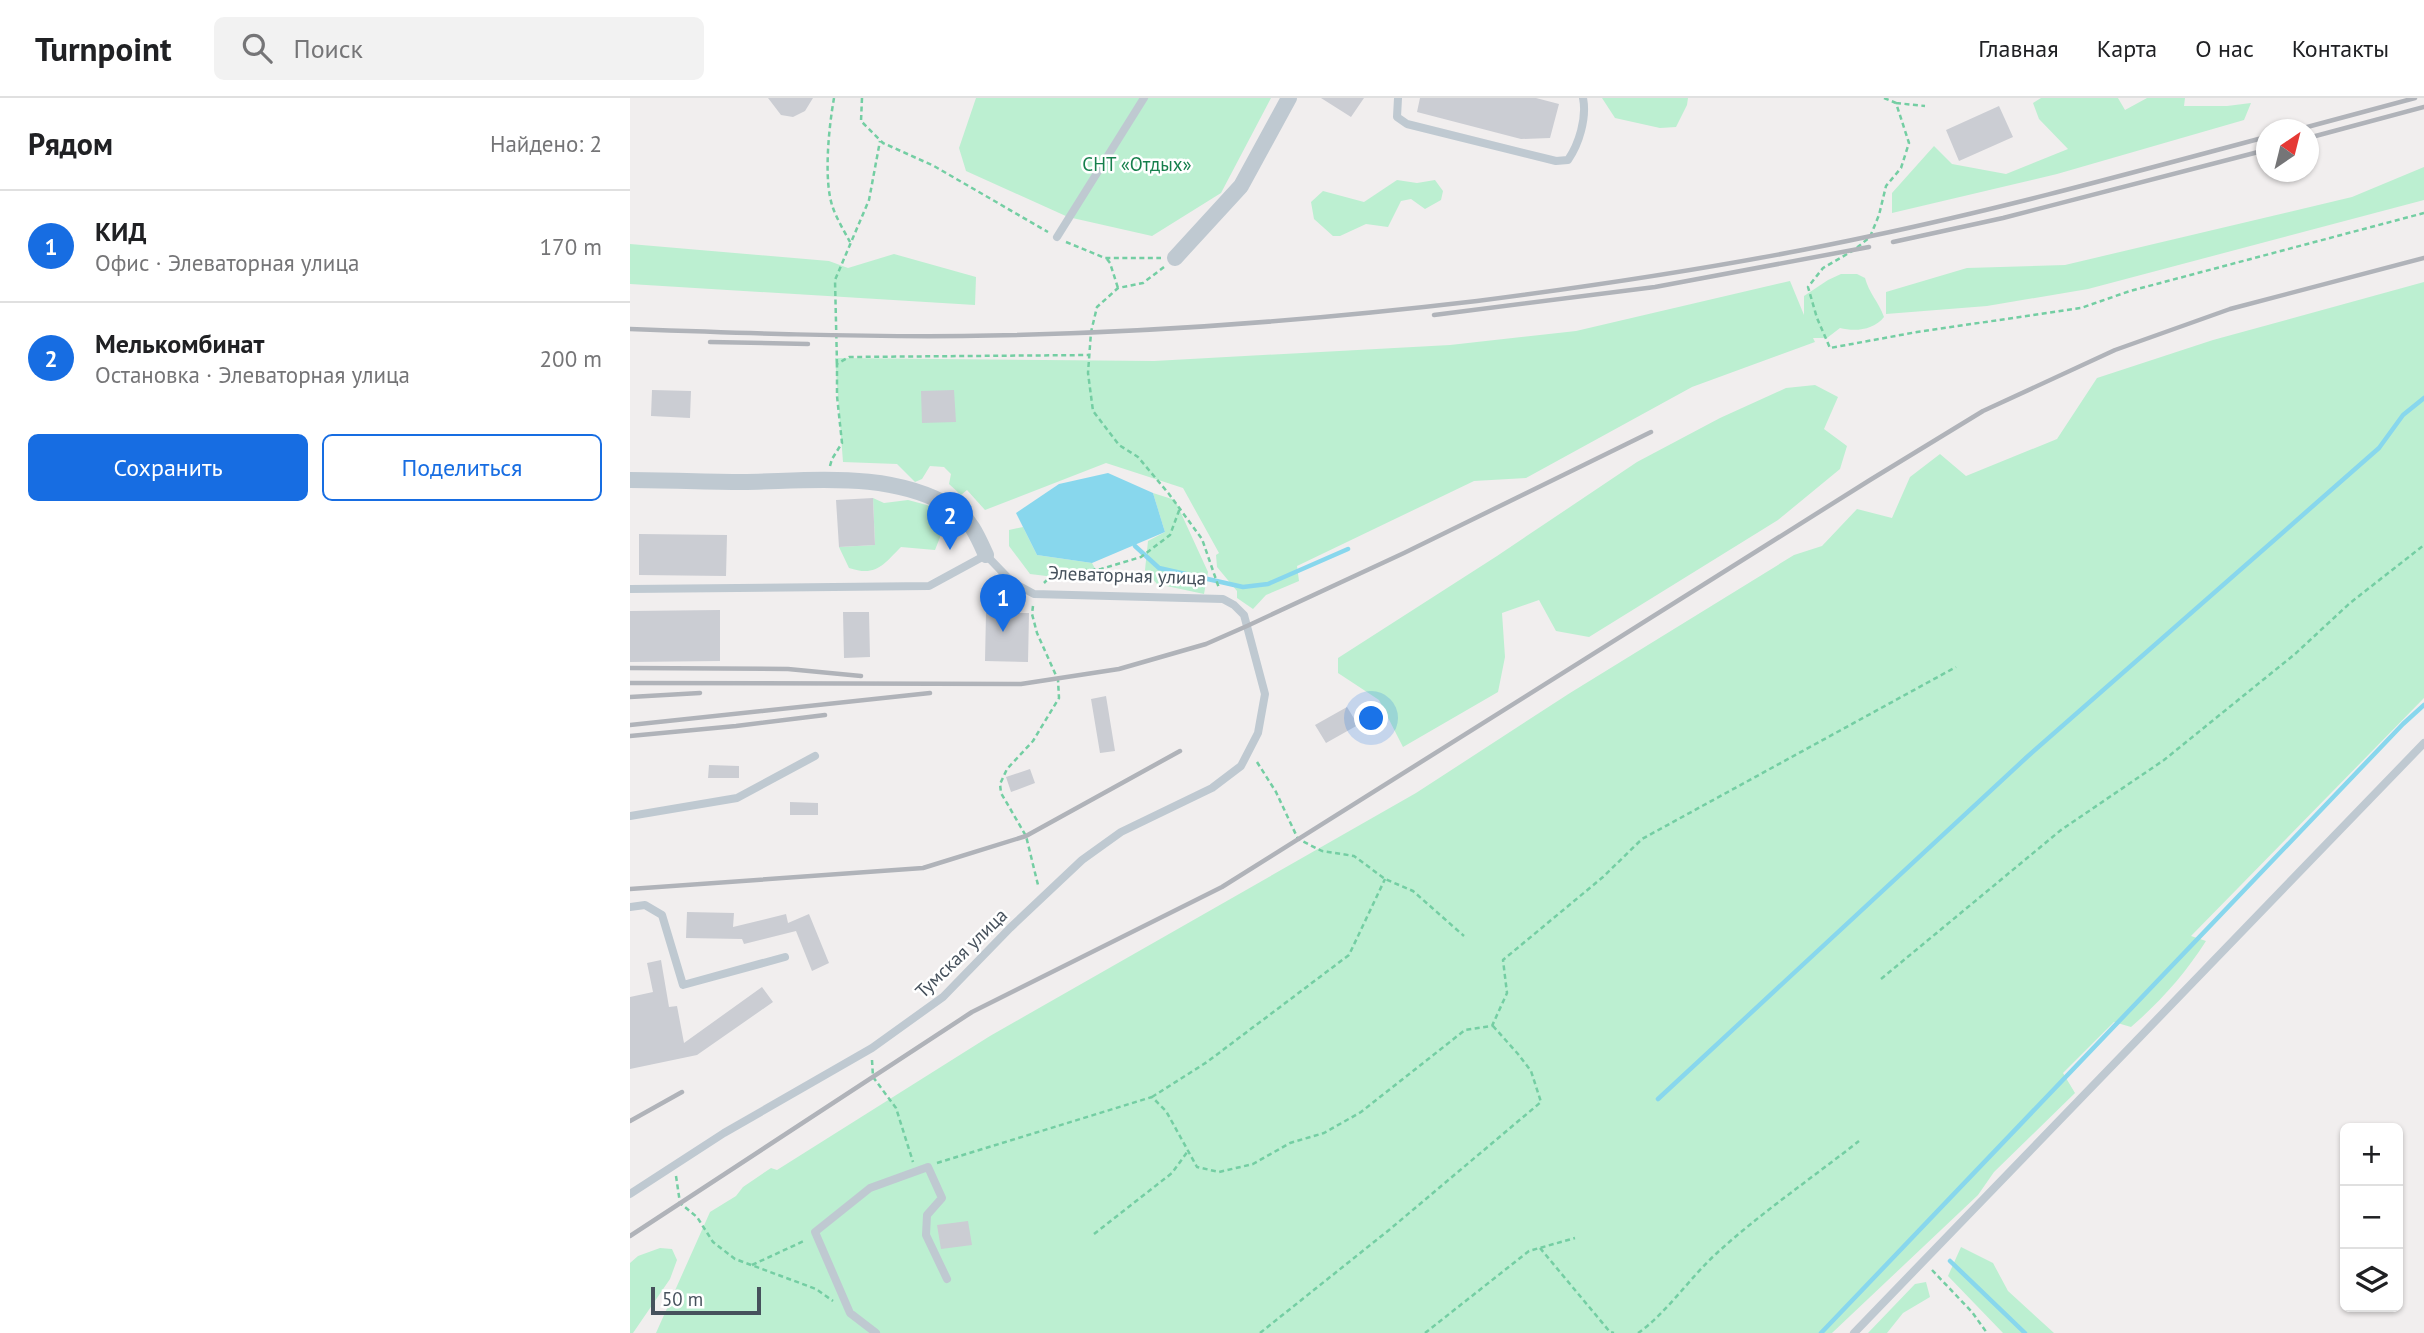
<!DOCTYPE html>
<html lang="ru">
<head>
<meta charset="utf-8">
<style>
	body { margin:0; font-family:"PT Sans",sans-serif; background:#f2f2f2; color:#202124 }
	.controls { position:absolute; right:21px; bottom:21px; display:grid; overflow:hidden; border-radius:10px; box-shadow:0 2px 5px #0004 }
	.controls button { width:63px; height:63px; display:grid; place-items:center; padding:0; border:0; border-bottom:2px solid #e0e0e0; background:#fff; color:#202124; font:35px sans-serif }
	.compass { position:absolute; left:1626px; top:21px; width:63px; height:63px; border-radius:50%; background:#fff; box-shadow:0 2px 5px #0004; rotate:35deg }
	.scale { position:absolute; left:21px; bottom:18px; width:110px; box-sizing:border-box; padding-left:7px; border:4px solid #46515c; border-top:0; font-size:19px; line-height:24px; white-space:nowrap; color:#46515c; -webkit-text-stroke:5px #fff; paint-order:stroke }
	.you { position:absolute; left:742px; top:621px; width:24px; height:24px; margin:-18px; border:5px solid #fff; border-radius:50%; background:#1a73e8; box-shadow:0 0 0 10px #1a73e833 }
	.badge { display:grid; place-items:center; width:46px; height:46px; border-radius:50%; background:#176de2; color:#fff; font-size:23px; font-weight:700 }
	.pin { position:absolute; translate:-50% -58px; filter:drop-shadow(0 2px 4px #0008) }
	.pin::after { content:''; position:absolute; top:37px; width:24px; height:21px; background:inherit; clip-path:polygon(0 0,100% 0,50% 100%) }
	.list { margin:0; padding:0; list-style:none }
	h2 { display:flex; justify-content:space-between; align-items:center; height:91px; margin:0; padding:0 28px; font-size:30px }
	h2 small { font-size:23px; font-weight:400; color:#757577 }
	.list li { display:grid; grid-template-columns:46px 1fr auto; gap:21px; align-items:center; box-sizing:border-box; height:112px; padding:0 28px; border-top:2px solid #e0e0e0 }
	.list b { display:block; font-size:26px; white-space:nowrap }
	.list p { margin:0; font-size:23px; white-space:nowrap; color:#757577 }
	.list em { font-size:23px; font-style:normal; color:#757577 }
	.actions { display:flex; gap:14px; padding:21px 28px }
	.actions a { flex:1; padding:16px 0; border:2px solid #176de2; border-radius:10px; text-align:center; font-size:24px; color:#176de2 }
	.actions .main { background:#176de2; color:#fff }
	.icon { flex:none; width:38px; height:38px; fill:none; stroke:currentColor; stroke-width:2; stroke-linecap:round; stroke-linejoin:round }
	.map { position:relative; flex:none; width:1794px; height:1235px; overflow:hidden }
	header { display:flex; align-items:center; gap:42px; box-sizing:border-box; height:98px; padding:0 35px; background:#fff; border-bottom:2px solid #e0e0e0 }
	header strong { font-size:33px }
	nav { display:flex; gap:38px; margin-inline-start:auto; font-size:24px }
	.search { width:490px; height:63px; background:#f2f2f2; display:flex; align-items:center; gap:18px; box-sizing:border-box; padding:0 24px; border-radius:10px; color:#757577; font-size:26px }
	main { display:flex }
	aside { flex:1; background:#fff }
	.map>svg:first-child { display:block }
	.green { fill:#bcefd1 }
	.water { fill:#88d7ed }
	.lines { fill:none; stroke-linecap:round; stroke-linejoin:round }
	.stream { stroke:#88d7ed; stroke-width:4.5 }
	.building { fill:#cbcdd3 }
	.path { stroke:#74cea3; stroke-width:2.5; stroke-dasharray:5 3.5; stroke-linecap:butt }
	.service { stroke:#bfc9d1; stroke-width:8 }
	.minor { stroke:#bfc9d1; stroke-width:16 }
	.rail { stroke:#b0b3b9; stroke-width:4.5 }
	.labels { text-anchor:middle; stroke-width:5; stroke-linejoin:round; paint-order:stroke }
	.park-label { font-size:19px; fill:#167f4c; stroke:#fff }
	.street-label { font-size:19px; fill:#46515c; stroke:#fff }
</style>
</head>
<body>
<header>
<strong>Turnpoint</strong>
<div class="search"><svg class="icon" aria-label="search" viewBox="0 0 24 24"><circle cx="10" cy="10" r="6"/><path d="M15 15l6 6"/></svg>Поиск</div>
<nav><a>Главная</a><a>Карта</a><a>О нас</a><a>Контакты</a></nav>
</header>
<main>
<aside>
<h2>Рядом<small>Найдено: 2</small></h2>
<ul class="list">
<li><span class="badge">1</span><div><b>КИД</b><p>Офис · Элеваторная улица</p></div><em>170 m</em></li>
<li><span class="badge">2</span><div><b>Мелькомбинат</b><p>Остановка · Элеваторная улица</p></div><em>200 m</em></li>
</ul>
<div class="actions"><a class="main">Сохранить</a><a>Поделиться</a></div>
</aside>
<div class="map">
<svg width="1794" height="1235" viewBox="0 0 1794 1235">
	<rect width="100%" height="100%" fill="#f1eeee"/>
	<path class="green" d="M346,0H641L591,95L522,138L438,119L336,73L329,50Z
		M972,0H1058L1057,7L1046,29L1030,30L985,20Z
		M1411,0H1488L1495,12L1517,0H1555L1554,8H1597L1621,5L1614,22L1427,76L1262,115V95L1304,48L1322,66L1376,76L1438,51L1409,21L1403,5Z
		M1794,69V102L1458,191L1357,208L1256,216V194L1337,170L1435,167L1722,99Z
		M767,82L787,85L805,82L813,93L811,102L795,111L781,101L771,103L758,129L736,126L710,138H703L684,121L681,104L693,93L734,104Z
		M0,146L199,163L218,170L264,156L346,179L345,207L0,186Z
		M1211,176H1227L1235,180C1239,195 1248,203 1254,219C1244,232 1225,234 1210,230L1197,240H1183L1185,244L1062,289L896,380L844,383L667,468L669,483L636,497L623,511L607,500V493L587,469L586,457L589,455L553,390L476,365L355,412L337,392L331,397L319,386L321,376L314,369L300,368L292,381L285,384L267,366L213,364L205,260L524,263L820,247L946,233L1160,183L1174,217V198L1198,182Z
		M1794,184V600L1561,838L1576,843C1555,876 1530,904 1501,929L1484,924L1433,975L1445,995L1364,1074L1348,1097L1202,1235H26L80,1114L106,1098L113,1089L141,1070L147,1072L360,938L786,695L940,595L1164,457L1192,448L1227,411L1262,420L1280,379L1310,356L1336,378L1427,341L1467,280L1583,242Z
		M1185,287L1208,299L1194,331L1217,348L1210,371L1148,422L959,539L926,533L909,502L872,515L875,559L868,594L773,649L749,602L708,575V560L867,458L1007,364L1090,320L1156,290Z
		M523,395L545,402L578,474L574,496L527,486L515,472L518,443L535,434Z
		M243,400L254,405L278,402L308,410L316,424L305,452L271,449C253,467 246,479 219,470L209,449L245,447Z
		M393,429L407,457L462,465L468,476L457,483L400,476L379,448V432Z
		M1331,1149L1363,1165L1378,1193L1424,1235H1373L1318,1178Z
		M30,1150L42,1151L47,1162L40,1181L3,1235H0V1165L8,1158Z
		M1296,1184L1300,1199L1273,1215L1257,1235H1238L1285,1186Z"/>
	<path class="water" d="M478,375L523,395L535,434L462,465L407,457L386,415L429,386Z"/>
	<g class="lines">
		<path class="stream" d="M505,448L529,470L613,489L638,486L718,451
			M1028,1001L1397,659L1749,350L1773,317L1794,300
			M1320,1163L1395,1235
			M1191,1235L1773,626L1794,607"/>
	</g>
	<path class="building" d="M138,0H183L175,13L163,19L151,17Z
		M691,0H734L721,19Z
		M790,0H906L929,6L920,40L891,41L787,14Z
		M1369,8L1383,39L1329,63L1316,32Z
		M22,292L61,293L60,320L21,318Z
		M324,292L326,324L292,325L291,293Z
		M243,400L245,447L209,449L206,402Z
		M9,436L97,437L96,478L9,477Z
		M90,512V563L0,564V513Z
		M213,514H239L240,559L214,560Z
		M356,515H399L398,564L355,563Z
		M476,598L485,653L470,655L461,601Z
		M717,609L728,627L696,645L685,627Z
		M79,667L109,668V680H78Z
		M400,671L405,685L381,694L376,679Z
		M160,704L188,705V717H160Z
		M57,814L104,815L103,829L156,816L158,825L179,816L199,865L182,873L166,833L114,846L112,841L56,840Z
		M31,862L39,909L47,908L54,945L132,889L143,904L67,957L0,971V899L23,894L17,865Z
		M338,1123L342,1147L311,1151L307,1127Z"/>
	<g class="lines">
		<path class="path" d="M204,0C199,28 193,83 203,110C207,121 214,133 220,144
			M232,0L231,23L253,45L304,68L418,134
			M1254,0L1266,5L1279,45L1271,70L1256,88L1249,117L1240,139L1224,152L1193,170L1178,189L1187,220L1200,250L1287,234L1451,210L1500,193L1794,115
			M1266,5L1295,8
			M436,144L475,160H531
			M477,161L480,165L488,190
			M534,169L513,185L488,190L467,209L461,234L458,275L463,313L489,347L508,359L539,396L572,441L589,490
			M207,266L205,182L239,102L250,43
			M200,368L202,361L212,345L207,298V266L219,259L460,257
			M414,485L425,474L471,471L511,459L540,437L550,410
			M403,508L402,516L407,535L428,582L429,600L403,643L377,671L370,686L371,695L396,738L408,787
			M627,664L646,694L668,741L692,753L724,758L755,781L783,793L834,838
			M1251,881L1431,732L1534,662L1665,556L1720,505L1794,447
			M242,962L243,979L266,1010L283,1064
			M522,999L577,964L719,857L755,781
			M307,1065L522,999L536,1013L567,1069L589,1074L623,1066L660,1045L694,1035L731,1014L835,932L862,928L877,895L873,862L973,779L1012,741L1326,569
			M46,1078L50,1105L67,1119L83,1144L105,1161L186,1191L203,1203
			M464,1136L542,1075L558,1053
			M910,1150L980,1234L984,1235
			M122,1167L176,1142
			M1302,1172L1342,1214L1357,1235
			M630,1235L759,1132L911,1004L901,973L888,956L863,928
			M795,1235L899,1153L945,1140
			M1008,1235C1036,1216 1061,1178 1088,1154C1132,1114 1182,1080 1229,1043"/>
		<path class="service" d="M768,0L767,19L777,26L926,63L938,62C949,46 957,20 953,0
			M427,139L514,0
			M0,491L299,488L356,457L382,484L404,496L593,501L604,507L614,517L635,596L628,635L611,668L582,690L491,734L452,762L380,830L313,899L242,950L94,1035L0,1096
			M0,718L107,700L185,658
			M0,809L15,807L32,817L53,887L155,859
			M246,1235L220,1215L185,1134L240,1090L298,1069L312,1100L297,1117L296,1137L317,1181
			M1224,1235L1794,645"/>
		<path class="minor" d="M545,160L611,88L659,0
			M0,382C38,382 75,384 113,384C182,383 261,372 323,410C340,420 348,439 356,457"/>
		<path class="rail" d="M1666,32L1785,0
			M1678,40L1794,9
			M1263,144L1373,120L1636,52
			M804,217L1025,189L1239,149
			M0,231C111,235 222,239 333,238C504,236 677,223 847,203C979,186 1111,166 1241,138C1374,110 1505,74 1636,39
			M80,244L178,246
			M0,570L158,571L231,578
			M0,585L391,586L489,571L576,546L617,528L774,455L1021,334
			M0,599L70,595
			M0,627L300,595
			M0,638L106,628L195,617
			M0,791L293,770L396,738L550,653
			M0,1023L52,994
			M0,1138L342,914L592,789L1240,382L1353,313L1485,252L1600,211L1794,160"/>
	</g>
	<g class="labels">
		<g class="park-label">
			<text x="507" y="73">СНТ «Отдых»</text>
		</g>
		<g class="street-label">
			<text transform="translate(497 477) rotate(2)" y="7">Элеваторная улица</text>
			<text transform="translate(331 855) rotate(-44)" y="7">Тумская улица</text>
		</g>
	</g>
</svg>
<div class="controls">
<button>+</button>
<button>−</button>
<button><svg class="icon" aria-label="layers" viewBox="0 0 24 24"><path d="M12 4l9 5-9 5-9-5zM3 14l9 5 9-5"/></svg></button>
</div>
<svg class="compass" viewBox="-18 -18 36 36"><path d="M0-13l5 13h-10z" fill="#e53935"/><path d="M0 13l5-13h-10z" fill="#757577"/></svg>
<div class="scale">50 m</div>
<div class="you"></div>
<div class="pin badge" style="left:373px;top:534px">1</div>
<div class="pin badge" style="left:320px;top:452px">2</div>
</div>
</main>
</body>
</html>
